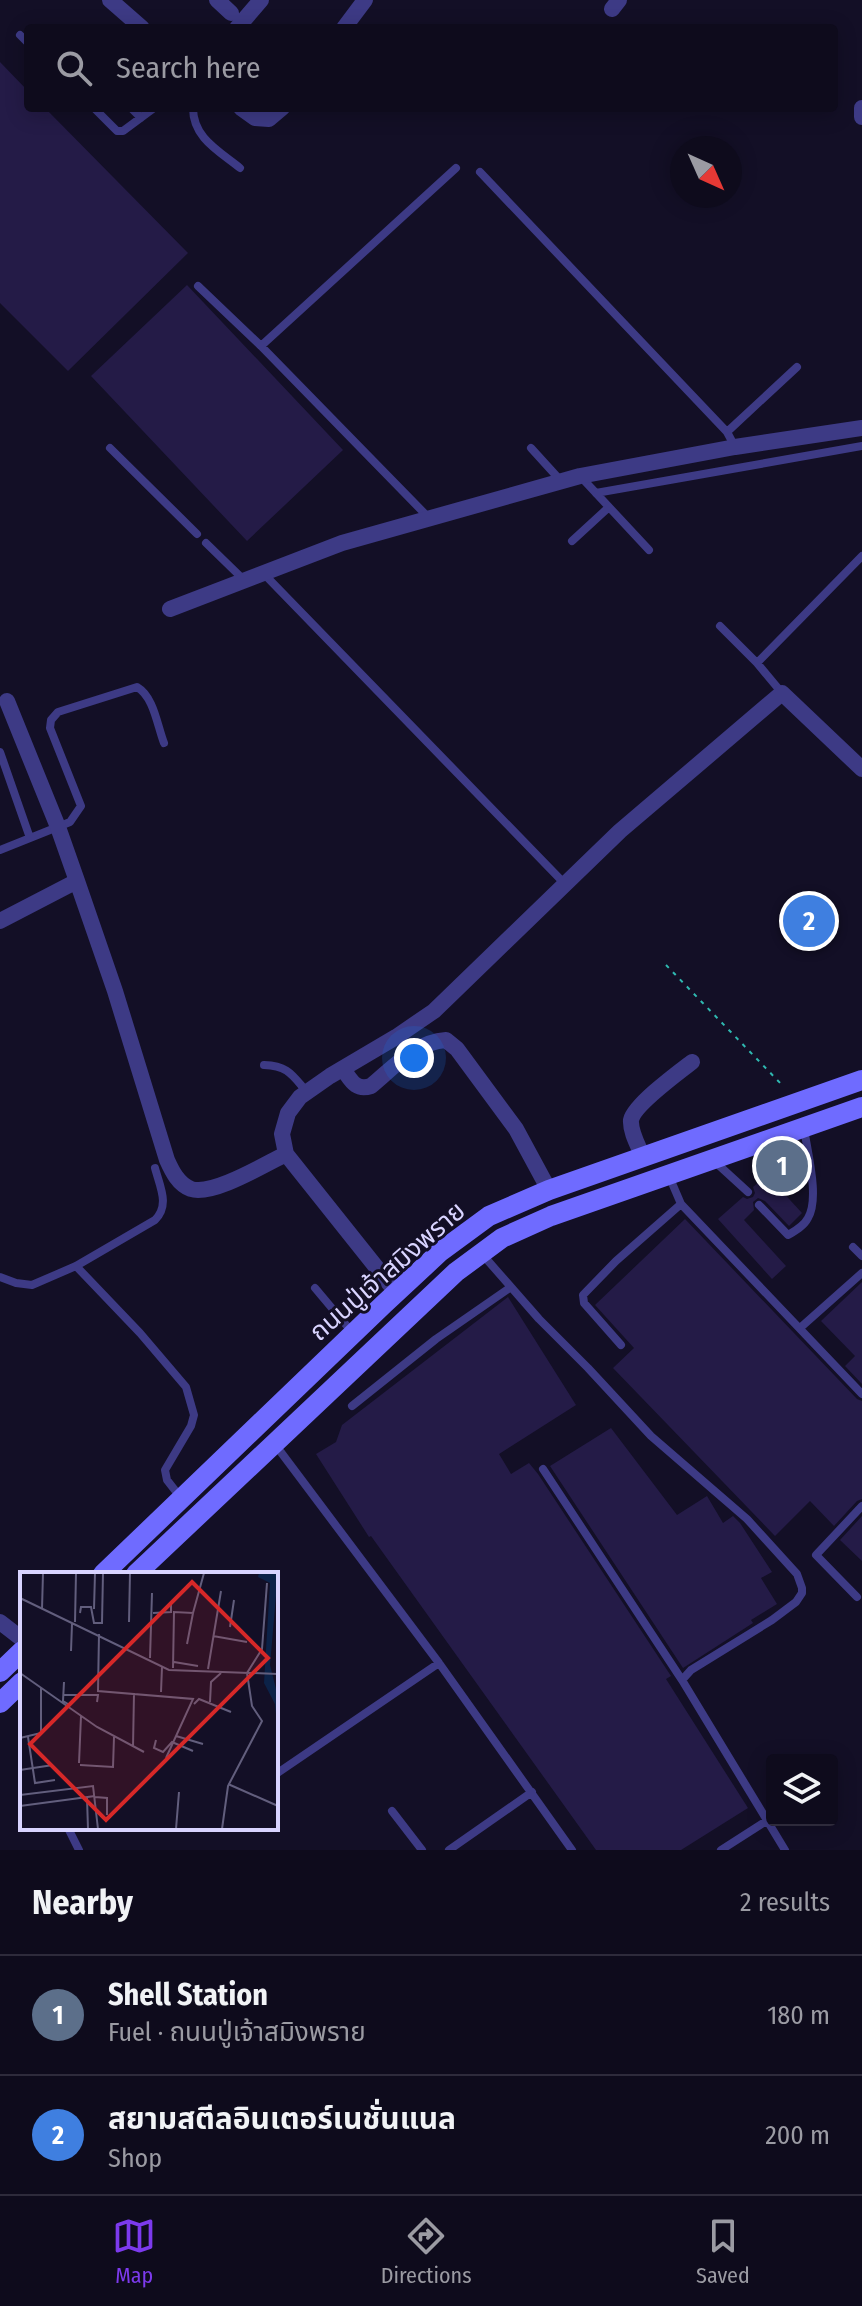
<!DOCTYPE html>
<html lang="en">
<head>
<meta charset="utf-8">
<style>
	body { margin:0; font-family:"Fira Sans Condensed","Noto Sans Thai",sans-serif; background:#171425; color:#f1f3f6 }
	.controls { position:absolute; right:24px; bottom:24px; display:grid; overflow:hidden; border-radius:8px; box-shadow:0 4px 20px #0003 }
	.controls button { width:72px; height:72px; display:grid; place-items:center; padding:0; border:0; border-bottom:2px solid #2e2b3b; background:#0e0b1c; color:#f1f3f6; font:40px sans-serif }
	.compass { position:absolute; left:670px; top:136px; width:72px; height:72px; border-radius:50%; background:#0e0b1c; box-shadow:0 4px 20px #0003; rotate:135deg }
	.you { position:absolute; left:414px; top:1058px; width:28px; height:28px; margin:-20px; border:6px solid #fff; border-radius:50%; background:#1a73e8; box-shadow:0 0 0 12px #1a73e833 }
	.badge { display:grid; place-items:center; width:52px; height:52px; border-radius:50%; background:#7c3aed; color:#fff; font-size:26px; font-weight:700 }
	.pin { position:absolute; translate:-50% -50%; border:4px solid #fff; box-shadow:0 2px 8px #0006 }
	.list { margin:0; padding:0; list-style:none }
	h2 { display:flex; justify-content:space-between; align-items:center; height:104px; margin:0; padding:0 32px; font-size:34px }
	h2 small { font-size:26px; font-weight:400; color:#9b9ba3 }
	.list li { display:grid; grid-template-columns:52px 1fr auto; gap:24px; align-items:center; box-sizing:border-box; height:120px; padding:0 32px; border-top:2px solid #2e2b3b }
	.list b { display:block; font-size:30px; white-space:nowrap }
	.list p { margin:0; font-size:26px; white-space:nowrap; color:#9b9ba3 }
	.list em { font-size:26px; font-style:normal; color:#9b9ba3 }
	.icon { flex:none; width:44px; height:44px; fill:none; stroke:currentColor; stroke-width:2; stroke-linecap:round; stroke-linejoin:round }
	.map { position:relative; flex:none; width:862px; height:1850px; overflow:hidden }
	.search { position:absolute; background:#0e0b1c; box-shadow:0 4px 20px #0003; left:24px; right:24px; top:24px; height:88px; display:flex; align-items:center; gap:20px; box-sizing:border-box; padding:0 28px; border-radius:8px; color:#9b9ba3; font-size:30px }
	.sheet { height:344px; background:#0e0b1c }
	nav { display:flex; justify-content:space-around; align-items:center; box-sizing:border-box; height:112px; border-top:2px solid #2e2b3b; background:#0e0b1c; font-size:22px; color:#9b9ba3 }
	nav a { display:grid; justify-items:center; gap:4px }
	nav .on { color:#7c3aed }
	.map>svg:first-child { display:block }
	.building { fill:#241b47 }
	.lines { fill:none; stroke-linecap:round; stroke-linejoin:round }
	.path { stroke:#2fb8b0; stroke-width:2; stroke-dasharray:4 6; stroke-linecap:butt }
	.lane { stroke:#3d3a85; stroke-width:8 }
	.street { stroke:#3d3a85; stroke-width:16 }
	.secondary { stroke:#6f6bff; stroke-width:20 }
	.labels { text-anchor:middle; stroke-width:6; stroke-linejoin:round; paint-order:stroke }
	.street-label { font-size:26px; fill:#d9d4ff; stroke:#130f26 }
	.inset-road { fill:none; stroke:#625e7d; stroke-width:2 }
	.view { fill:#d62828; fill-opacity:0.15; stroke:#d62828; stroke-width:4 }
	.inset-edge { fill:none; stroke:#d9d4ff; stroke-width:4 }
</style>
</head>
<body>
<div class="map">
<svg width="862" height="1850" viewBox="0 0 862 1850">
	<rect width="100%" height="100%" fill="#130f26"/>
	<path class="building" d="M0,62L28,91V108H45L188,253L68,371L0,303Z
		M187,285L343,450L247,541L91,376Z
		M767,1175L802,1213L789,1226L765,1201L758,1198L753,1202L754,1210L744,1220L786,1266L772,1279L718,1219L743,1197L747,1199L753,1197L755,1193L753,1187Z
		M685,1219L857,1399L862,1401V1499L857,1501L834,1526L810,1501L775,1536L613,1368L634,1348L595,1305Z
		M862,1282V1384L845,1366L855,1356L821,1321Z
		M508,1297L576,1405L499,1454L511,1474L529,1463L538,1474L671,1676L666,1679L748,1808L681,1850H596L371,1536L369,1537L316,1454L336,1442L342,1425Z
		M611,1428L677,1515L707,1496L723,1523L733,1516L740,1523L772,1572L761,1578L777,1604L751,1620L753,1623L683,1668L550,1466Z
		M862,1516V1561L840,1540Z"/>
	<g class="lines">
		<path class="path" d="M666,965L784,1087"/>
		<path class="lane" d="M20,35L28,43
			M94,108L117,131H123L154,108
			M131,108L141,118
			M193,108C193,138 219,151 240,168
			M480,172L727,432L735,447
			M198,286L261,346
			M727,432L797,367
			M110,448L197,534
			M531,448L561,481
			M581,477L649,550
			M596,493L862,446
			M429,518L261,346L456,168
			M572,541L609,507
			M206,543L244,580
			M264,574L564,883
			M720,626L757,663L862,556
			M757,663L782,693
			M0,752L30,838
			M0,850L70,822L81,806L50,728L51,720L58,712L137,687C154,697 157,725 164,743
			M264,1065C289,1066 292,1075 307,1092
			M713,1160L748,1192
			M669,1176L681,1204L862,1394
			M759,1205L788,1235C795,1231 804,1226 808,1218C820,1198 807,1151 804,1128
			M853,1247L862,1256
			M482,1254L539,1319L588,1368L651,1436L747,1519L797,1574L802,1588V1593L796,1602L772,1620L691,1670L682,1680L785,1850
			M76,1266L140,1333L186,1387L194,1415L191,1426L165,1470L167,1480L181,1498
			M0,1277L16,1283L32,1285L76,1266L155,1220C170,1205 160,1187 155,1168
			M315,1288L352,1332
			M800,1328L862,1273
			M621,1345L584,1303L583,1295L616,1261L681,1204
			M352,1406L436,1339L511,1287
			M274,1443L439,1663L572,1850
			M543,1469L682,1680
			M857,1597L816,1555L862,1506
			M276,1774L439,1663
			M392,1811L422,1850
			M68,1828L79,1850
			M449,1850L532,1792
			M721,1850L768,1820"/>
		<path class="street" d="M110,0L142,28
			M217,0L231,13
			M612,9L619,0
			M237,28L261,0
			M344,28L365,0
			M241,108L255,118L269,119L282,108
			M862,108V117
			M170,609L342,543L580,476L735,447L862,428
			M7,701L58,827L77,881L115,991L167,1160C172,1171 178,1184 191,1189C213,1196 265,1164 286,1154
			M0,921L77,881
			M343,1069C351,1080 355,1091 371,1086C393,1068 415,1042 446,1040L457,1049L516,1129L549,1190
			M643,1157C639,1147 630,1132 631,1120C634,1105 679,1072 692,1062
			M396,1292L286,1154L282,1134L288,1113L300,1097L330,1076L396,1037L434,1011L620,831L782,693L862,769
			M0,1622L22,1639"/>
		<path class="secondary" d="M103,1574L384,1304L440,1252L489,1216L549,1190L862,1080
			M136,1574L456,1272L502,1238L551,1216L862,1107
			M0,1672L22,1651
			M0,1703L22,1682"/>
	</g>
	<g class="labels">
		<g class="street-label">
			<text transform="translate(387 1271) rotate(-41)" y="9">ถนนปู่เจ้าสมิงพราย</text>
		</g>
	</g>
	<g transform="translate(20 1572)">
		<rect width="258" height="258" fill="#130f26"/>
		<path d="M239,1H258L250,93L258,125V163L255,132L244,111L250,11L238,5Z" fill="#0c2248"/>
		<path class="inset-road" d="M0,26L149,98L258,102M22,37L23,1M74,37L75,1M60,41L61,35H71L74,51H82L83,1M133,41L151,40V33M55,50L56,1M109,50L110,1M210,55L214,28M79,62L78,119L173,127L146,186M193,64L227,70M167,72L173,41M51,79L52,52M130,86L132,21M154,90L178,94M153,96L154,40L173,41L184,1M188,97L201,19M0,101L77,155L124,180M44,110L43,129L48,132M141,120L142,95M44,123H78L77,130M190,130L191,110L201,101M174,132L179,127L211,140M156,164L183,172M8,165L15,211L35,208M0,166L21,161V116M136,168L134,176L143,180L152,170L173,179M113,175L114,121M59,191L61,144M60,193L93,195L94,165M0,198L33,193M208,212L258,234M0,223L73,214L78,257M75,225L87,226V243M67,226L68,257M0,234L75,224M156,257L159,220M202,257L208,214L242,149L232,134L227,101L242,77L247,11"/>
		<path class="view" d="M172,10L248,86L86,248L10,172Z"/>
		<rect width="258" height="258" class="inset-edge"/>
	</g>
</svg>
<div class="controls">
<button><svg class="icon" aria-label="layers" viewBox="0 0 24 24"><path d="M12 4l9 5-9 5-9-5zM3 14l9 5 9-5"/></svg></button>
</div>
<svg class="compass" viewBox="-18 -18 36 36"><path d="M0-13l5 13h-10z" fill="#e53935"/><path d="M0 13l5-13h-10z" fill="#9b9ba3"/></svg>
<div class="you"></div>
<div class="pin badge" style="left:782px;top:1166px;background:#5c6f8a">1</div>
<div class="pin badge" style="left:809px;top:921px;background:#3f7fe0">2</div>
<div class="search"><svg class="icon" aria-label="search" viewBox="0 0 24 24"><circle cx="10" cy="10" r="6"/><path d="M15 15l6 6"/></svg>Search here</div>
</div>
<section class="sheet">
<h2>Nearby<small>2 results</small></h2>
<ul class="list">
<li><span class="badge" style="background:#5c6f8a">1</span><div><b>Shell Station</b><p>Fuel · ถนนปู่เจ้าสมิงพราย</p></div><em>180 m</em></li>
<li><span class="badge" style="background:#3f7fe0">2</span><div><b>สยามสตีลอินเตอร์เนชั่นแนล</b><p>Shop</p></div><em>200 m</em></li>
</ul>
</section>
<nav>
<a class="on"><svg class="icon" aria-label="map" viewBox="0 0 24 24"><path d="M3 6l6-2 6 2 6-2v14l-6 2-6-2-6 2zM9 4v14M15 6v14"/></svg>Map</a>
<a><svg class="icon" aria-label="directions" viewBox="0 0 24 24"><path d="M12 3l9 9-9 9-9-9zM9 14v-3h6M13 9l2 2-2 2"/></svg>Directions</a>
<a><svg class="icon" aria-label="saved" viewBox="0 0 24 24"><path d="M7 4h10v16l-5-4-5 4z"/></svg>Saved</a>
</nav>
</body>
</html>
